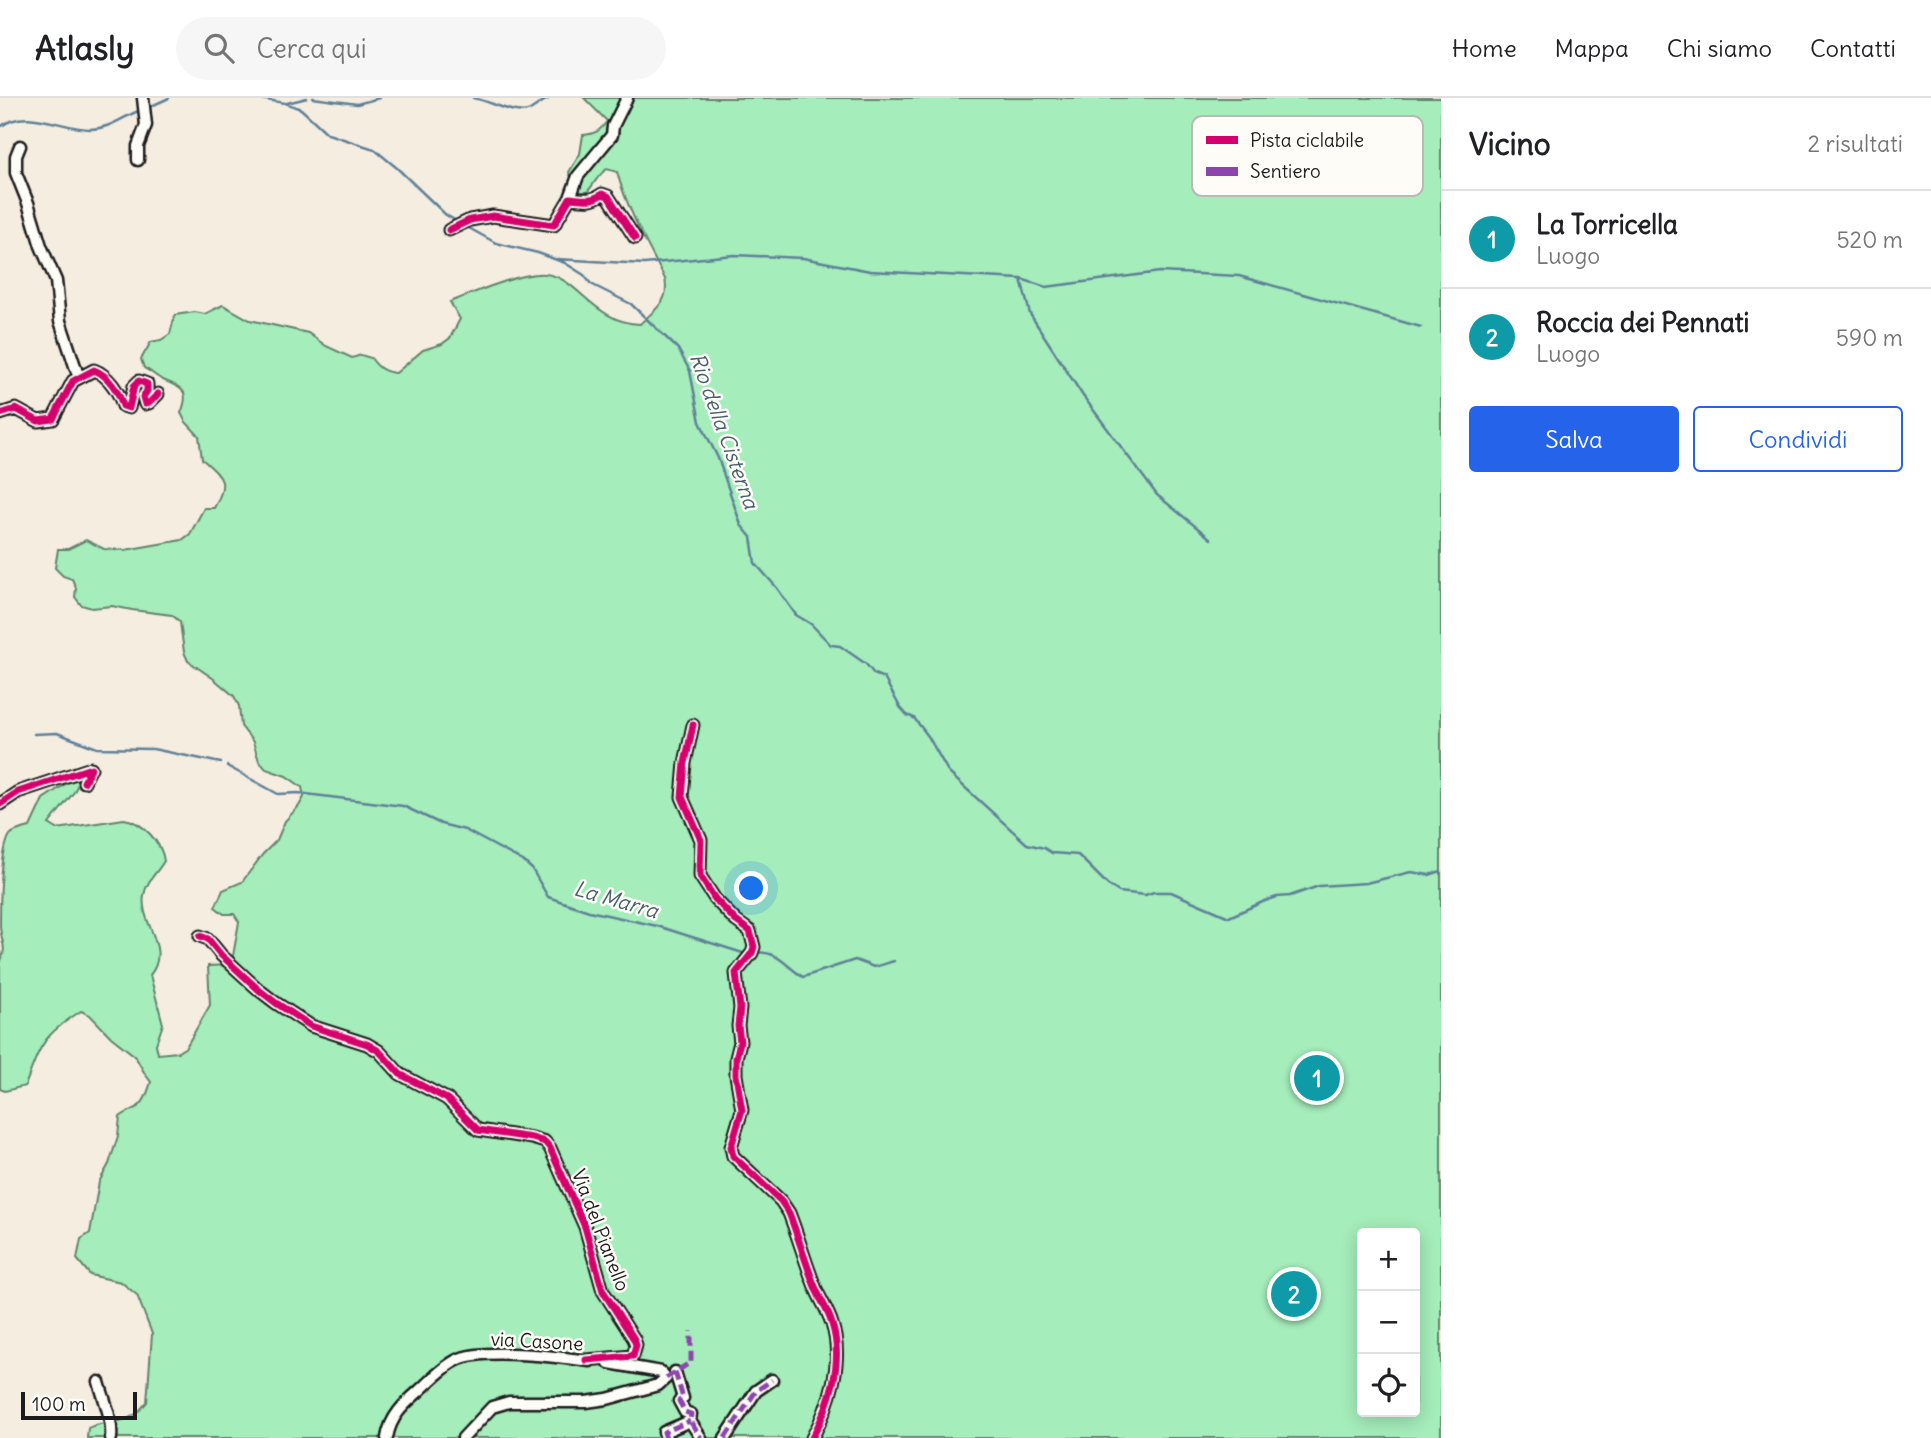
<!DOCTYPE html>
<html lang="it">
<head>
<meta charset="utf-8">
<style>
	body { margin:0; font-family:Delius,sans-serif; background:#f6f6f6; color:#202124 }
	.controls { position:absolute; right:21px; bottom:21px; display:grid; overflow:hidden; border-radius:7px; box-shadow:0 4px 18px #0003 }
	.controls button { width:63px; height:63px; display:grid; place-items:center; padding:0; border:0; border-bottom:2px solid #e0e0e0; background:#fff; color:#202124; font:35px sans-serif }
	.scale { position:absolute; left:21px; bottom:18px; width:116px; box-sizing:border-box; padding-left:7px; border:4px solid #1c1c1c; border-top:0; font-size:19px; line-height:24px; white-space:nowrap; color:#1c1c1c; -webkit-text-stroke:5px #fdfcf7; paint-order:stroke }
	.you { position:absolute; left:752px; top:791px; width:24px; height:24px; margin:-18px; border:5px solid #fff; border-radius:50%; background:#1a73e8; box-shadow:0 0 0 10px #1a73e833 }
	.badge { display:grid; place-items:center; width:46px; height:46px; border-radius:50%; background:#2563eb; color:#fff; font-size:23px; font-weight:700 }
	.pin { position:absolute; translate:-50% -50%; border:4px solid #fff; box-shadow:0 2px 7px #0006 }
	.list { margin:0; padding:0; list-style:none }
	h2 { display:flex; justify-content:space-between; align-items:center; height:91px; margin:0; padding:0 28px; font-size:30px }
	h2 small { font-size:23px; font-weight:400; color:#757577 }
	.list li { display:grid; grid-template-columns:46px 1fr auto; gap:21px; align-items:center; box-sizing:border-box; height:98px; padding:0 28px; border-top:2px solid #e0e0e0 }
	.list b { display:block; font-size:26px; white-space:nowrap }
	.list p { margin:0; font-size:23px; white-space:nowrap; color:#757577 }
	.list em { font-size:23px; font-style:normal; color:#757577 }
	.actions { display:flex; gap:14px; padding:21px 28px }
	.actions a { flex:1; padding:16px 0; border:2px solid #2563eb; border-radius:7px; text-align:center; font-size:24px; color:#2563eb }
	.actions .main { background:#2563eb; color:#fff }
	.icon { flex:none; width:38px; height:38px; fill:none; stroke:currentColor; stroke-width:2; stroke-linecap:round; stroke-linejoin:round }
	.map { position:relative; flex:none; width:1441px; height:1340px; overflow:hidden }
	header { display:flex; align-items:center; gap:42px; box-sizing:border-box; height:98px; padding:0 35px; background:#fff; border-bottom:2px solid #e0e0e0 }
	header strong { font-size:33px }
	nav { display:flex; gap:38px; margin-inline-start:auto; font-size:24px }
	.search { width:490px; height:63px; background:#f6f6f6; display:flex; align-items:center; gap:18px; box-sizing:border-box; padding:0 24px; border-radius:38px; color:#757577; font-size:26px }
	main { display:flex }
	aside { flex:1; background:#fff }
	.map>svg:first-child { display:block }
	.green { fill:#a5edbb; stroke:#60846c; stroke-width:2; fill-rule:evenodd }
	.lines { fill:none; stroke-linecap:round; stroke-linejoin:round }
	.stream { stroke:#5f8198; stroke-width:2.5 }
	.minor-casing { stroke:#1c1c1c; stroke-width:15 }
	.minor { stroke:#fdfcf7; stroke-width:10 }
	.quiet { stroke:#8e44ad; stroke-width:5; stroke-dasharray:10 5; stroke-linecap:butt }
	.cycleway-casing { stroke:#fdfcf7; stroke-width:11 }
	.cycleway { stroke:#d6006c; stroke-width:7 }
	.labels { text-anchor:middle; stroke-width:5; stroke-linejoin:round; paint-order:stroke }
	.street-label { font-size:19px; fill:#1c1c1c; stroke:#fdfcf7 }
	.water-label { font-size:21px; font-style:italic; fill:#485f6e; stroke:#fdfcf7 }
	.key { fill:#fdfcf7; stroke:#bab9b5; stroke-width:2 }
	.key-label { font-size:19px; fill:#1c1c1c }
</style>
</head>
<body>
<header>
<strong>Atlasly</strong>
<div class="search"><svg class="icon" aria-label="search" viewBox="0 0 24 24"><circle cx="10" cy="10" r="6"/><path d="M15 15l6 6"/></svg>Cerca qui</div>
<nav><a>Home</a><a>Mappa</a><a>Chi siamo</a><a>Contatti</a></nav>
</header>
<main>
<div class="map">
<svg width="1441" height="1340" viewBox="0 0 1441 1340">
	<rect width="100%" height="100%" fill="#f6ede1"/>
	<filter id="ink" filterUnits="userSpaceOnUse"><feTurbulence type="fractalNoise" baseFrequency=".0143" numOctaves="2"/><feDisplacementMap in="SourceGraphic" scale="14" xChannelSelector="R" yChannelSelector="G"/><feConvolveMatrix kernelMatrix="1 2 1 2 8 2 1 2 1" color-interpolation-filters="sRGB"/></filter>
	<g filter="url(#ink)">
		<path class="green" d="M584,0H1441V1340H87L88,1330C102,1322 120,1327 134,1317C139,1314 143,1308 147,1304L152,1236L137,1197L121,1184L90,1177L77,1161L81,1141L90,1135L99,1084L109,1066L118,1038L120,1019C126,1014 129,1014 136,1010C145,1005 148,993 151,984L145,976L135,958L111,939L90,917L81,913C42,938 41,946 25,988L5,993L0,991V865C8,848 1,845 0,828C0,808 0,752 10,737C14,732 23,731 30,729L43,701L67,685L81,680L74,694L49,726L57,731L124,721C142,723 162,745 164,763C157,775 147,782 144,797C139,825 172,850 150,877L163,926L156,946L158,956L178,954L186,949L210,907L208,868L229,867L233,858L239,824L234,816H224L215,809L223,792L242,784L263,756L277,742L285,723L299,708L304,699L302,689L286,678L266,671L259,663L253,644L241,628L239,608L234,598L214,581L188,563L184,554L180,524L172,517L132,512L112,508L92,510L81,507L75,499L76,490L72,481L63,478L55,470L58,451H68L86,442L104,451L125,452L182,442L190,436L204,410H214C229,383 223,380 202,361L199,338L185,323L181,315C191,291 181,290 163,282C156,279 151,273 144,270L141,261L151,244L161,242L170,236L175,217L195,214L205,216L223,207L250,222L308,235L326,248L352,260L361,257L371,260C378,270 384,274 396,275L423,252L442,246L450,240L460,221L450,204C474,195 520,174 545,176C577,178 594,225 640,226C655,211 670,204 665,181C647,146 627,111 617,74L607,71C597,77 595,86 587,94H577L569,74L580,56L583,37C595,36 600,33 607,23ZM1362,1135H1415V1314H1362Z"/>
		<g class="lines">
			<path class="stream" d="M254,0L285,5L301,11L328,36L374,51L397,70L446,117L458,124
				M313,0L357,6L379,0
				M473,0C488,2 517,19 530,12C537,8 542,3 550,0
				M287,5L307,0
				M147,10L169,0
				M0,29C26,8 61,31 90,31C110,31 124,18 141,12
				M467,129L496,145L538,155L565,165L584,177L591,186L631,206L678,251L690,273L700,324L718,360L741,427L751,439L755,465L777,490L796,517L811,526L831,547L840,548L866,566L874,576L884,580L900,609L907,617L914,620L928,638L949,675L1027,746L1044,750L1052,755L1078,757L1108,787L1119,794L1145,797L1154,794H1171L1229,819L1265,803L1277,799L1290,798L1319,788L1366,785L1411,774L1429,777L1441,773
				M557,161L644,166L734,157L803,160L870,173L1021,181L1046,189L1160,174L1239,178L1421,229
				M1021,181L1030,216L1083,298L1157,397L1211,441
				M34,636L57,635L97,650L153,651L221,665
				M227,668L278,696L298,695L403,708L441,726L465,732L523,763L532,771L548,799L589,813L657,828L746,856
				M756,855C776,851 788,870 803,879L855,862L874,869L894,863"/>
			<defs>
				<path id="minor" d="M20,48L16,58V75L28,105L41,148L56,183L60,223L79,280
					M138,62V48L146,27L143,0
					M570,100L578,78L612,37L613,28L627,0
					M449,132L470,122L493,118L554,127L570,100C582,101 592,104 602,96L608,98L635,140
					M0,316L16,311L38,323L53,321L73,283L94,272C108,277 119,294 123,308L129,310L134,288L139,283L147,286V293L143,299L145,306L149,305L158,296
					M693,627L685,665L682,699L701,742L700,778L715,801L736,823L750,833L754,849L752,855L736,875L740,910L738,928L740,944L736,960V977L742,1012L731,1049L733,1058L781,1103L789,1115C798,1138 805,1163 814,1186C819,1200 828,1212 832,1226C844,1263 830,1307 812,1340
					M0,706L18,694L91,670L84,684
					M200,838L208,841L221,857L259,892L276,905L311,928L367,946L379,953L400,976L447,1001L478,1032L532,1040L545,1044L550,1050L585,1129L603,1193L634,1241L636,1247L633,1258L586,1262
					M675,1274L683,1300L679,1303L685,1314L691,1316L690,1323L701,1340
					M99,1284C104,1302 113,1322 111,1340
					M387,1340C390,1319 404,1306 419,1293C431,1282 443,1269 457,1262C482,1249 560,1259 590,1263
					M463,1340L492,1309L509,1304H586L607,1301L658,1287L666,1280L661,1274L609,1265
					M666,1340L664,1334L690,1323
					M725,1340L756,1293L772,1282"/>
			</defs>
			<use href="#minor" class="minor-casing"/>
			<use href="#minor" class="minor"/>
			<path class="quiet" d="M675,1274L683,1300L679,1303L685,1314L691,1316L690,1323L701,1340
				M666,1280L691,1264V1233
				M666,1340L664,1334L690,1323
				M725,1340L756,1293L772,1282"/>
			<defs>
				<path id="cycleway" d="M449,132L470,122L493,118L554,127L570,100C582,101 592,104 602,96L608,98L635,140
					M0,316L16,311L38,323L53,321L73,283L94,272C108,277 119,294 123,308L129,310L134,288L139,283L147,286V293L143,299L145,306L149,305L158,296
					M693,627L685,665L682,699L701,742L700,778L715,801L736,823L750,833L754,849L752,855L736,875L740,910L738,928L740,944L736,960V977L742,1012L731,1049L733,1058L781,1103L789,1115C798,1138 805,1163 814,1186C819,1200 828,1212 832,1226C844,1263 830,1307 812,1340
					M0,706L18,694L91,670L84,684
					M200,838L208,841L221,857L259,892L276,905L311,928L367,946L379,953L400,976L447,1001L478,1032L532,1040L545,1044L550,1050L585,1129L603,1193L634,1241L636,1247L633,1258L586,1262"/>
			</defs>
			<use href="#cycleway" class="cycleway-casing"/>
			<use href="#cycleway" class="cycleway"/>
		</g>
	</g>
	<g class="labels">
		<g class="street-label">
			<text transform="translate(601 1132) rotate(69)" y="7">Via del Pianello</text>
			<text transform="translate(537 1243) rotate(3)" y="7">via Casone</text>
		</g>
		<g class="water-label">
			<text transform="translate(724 333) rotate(70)" y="7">Rio della Cisterna</text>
			<text transform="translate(616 802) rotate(16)" y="7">La Marra</text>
		</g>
	</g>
	<rect x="1192" y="18" width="231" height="80" rx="10" class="key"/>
	<rect x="1206" y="38" width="32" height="8" fill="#d6006c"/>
	<rect x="1206" y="69" width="32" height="9" fill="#8e44ad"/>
	<g class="key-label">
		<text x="1250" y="49">Pista ciclabile</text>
		<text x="1250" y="80">Sentiero</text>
	</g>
</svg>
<div class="controls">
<button>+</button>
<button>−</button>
<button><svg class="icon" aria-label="locate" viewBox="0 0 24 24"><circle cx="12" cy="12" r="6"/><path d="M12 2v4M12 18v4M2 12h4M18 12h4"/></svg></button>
</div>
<div class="scale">100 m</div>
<div class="you"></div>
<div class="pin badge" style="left:1317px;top:980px;background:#0f9aa8">1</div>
<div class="pin badge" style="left:1294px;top:1196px;background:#0f9aa8">2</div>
</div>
<aside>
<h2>Vicino<small>2 risultati</small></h2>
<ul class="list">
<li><span class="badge" style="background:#0f9aa8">1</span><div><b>La Torricella</b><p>Luogo</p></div><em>520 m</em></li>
<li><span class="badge" style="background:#0f9aa8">2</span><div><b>Roccia dei Pennati</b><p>Luogo</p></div><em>590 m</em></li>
</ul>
<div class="actions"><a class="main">Salva</a><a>Condividi</a></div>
</aside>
</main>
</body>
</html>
